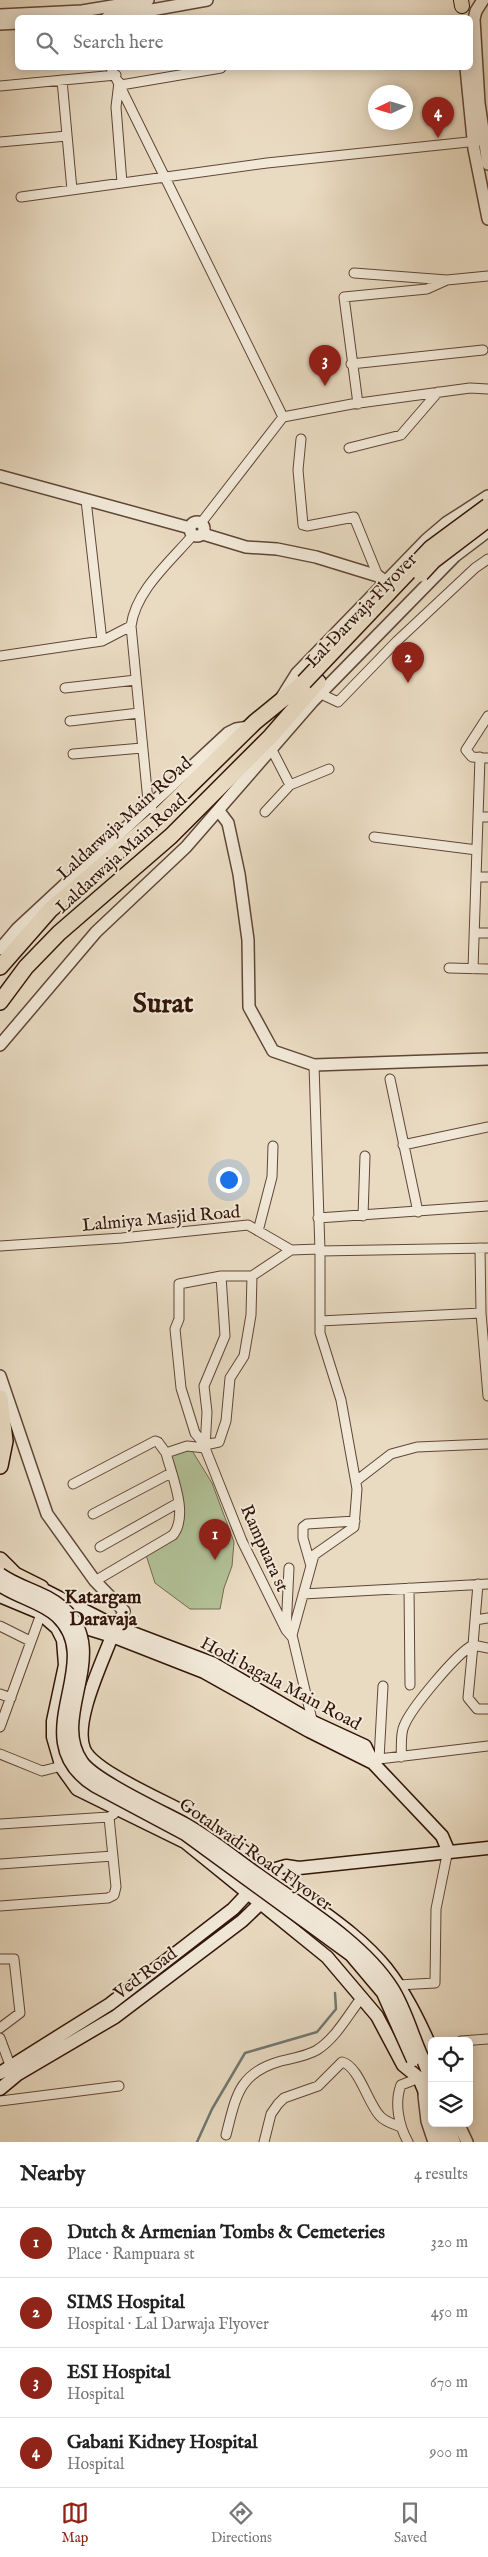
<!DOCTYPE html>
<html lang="en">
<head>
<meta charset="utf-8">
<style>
	body { margin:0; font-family:"IM FELL English",serif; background:#f2f2f2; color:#222 }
	.controls { position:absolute; right:15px; bottom:15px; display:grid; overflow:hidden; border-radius:8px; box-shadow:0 2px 12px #0003 }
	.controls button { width:45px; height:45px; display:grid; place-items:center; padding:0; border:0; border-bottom:1px solid #e0e0e0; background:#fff; color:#222; font:25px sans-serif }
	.compass { position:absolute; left:368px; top:85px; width:45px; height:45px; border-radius:50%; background:#fff; box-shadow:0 2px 12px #0003; rotate:266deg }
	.you { position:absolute; left:228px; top:1179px; width:18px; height:18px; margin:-12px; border:4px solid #fff; border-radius:50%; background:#1a73e8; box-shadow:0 0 0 8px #1a73e833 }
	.badge { display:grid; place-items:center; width:32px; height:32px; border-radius:50%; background:#8f2418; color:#fff; font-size:16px; font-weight:700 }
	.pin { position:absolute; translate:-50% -41px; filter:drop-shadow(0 1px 2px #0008) }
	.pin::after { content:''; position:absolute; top:26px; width:18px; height:15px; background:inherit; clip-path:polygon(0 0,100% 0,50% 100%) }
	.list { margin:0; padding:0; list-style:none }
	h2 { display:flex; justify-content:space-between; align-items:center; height:65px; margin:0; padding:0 20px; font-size:21px }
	h2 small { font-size:16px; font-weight:400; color:#767676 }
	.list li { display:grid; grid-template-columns:32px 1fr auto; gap:15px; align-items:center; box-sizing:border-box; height:70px; padding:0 20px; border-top:1px solid #e0e0e0 }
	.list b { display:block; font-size:19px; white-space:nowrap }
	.list p { margin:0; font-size:16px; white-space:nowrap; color:#767676 }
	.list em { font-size:16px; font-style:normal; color:#767676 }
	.icon { flex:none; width:28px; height:28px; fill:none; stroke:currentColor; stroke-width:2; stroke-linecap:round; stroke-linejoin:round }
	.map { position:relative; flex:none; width:488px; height:2142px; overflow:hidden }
	.search { position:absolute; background:#fff; box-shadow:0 2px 12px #0003; left:15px; right:15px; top:15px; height:55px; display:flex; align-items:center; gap:12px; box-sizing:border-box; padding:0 18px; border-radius:8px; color:#767676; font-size:19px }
	.sheet { height:345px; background:#fff }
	nav { display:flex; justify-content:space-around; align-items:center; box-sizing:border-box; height:70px; border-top:1px solid #e0e0e0; background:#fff; font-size:14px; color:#767676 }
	nav a { display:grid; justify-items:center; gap:2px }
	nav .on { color:#8f2418 }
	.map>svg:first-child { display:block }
	.green { fill:#b2c197; stroke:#726b50 }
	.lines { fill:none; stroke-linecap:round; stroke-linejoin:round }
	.stream { stroke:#707872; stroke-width:2.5 }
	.minor-casing { stroke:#604637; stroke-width:11 }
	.tertiary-casing { stroke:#604637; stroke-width:14 }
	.secondary-casing { stroke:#321509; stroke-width:15 }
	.primary-casing { stroke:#321509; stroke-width:16 }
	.trunk-casing { stroke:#321509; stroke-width:18 }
	.minor { stroke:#f1e8d7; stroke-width:9 }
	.tertiary { stroke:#f1e8d7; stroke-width:11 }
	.secondary { stroke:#f1e8d7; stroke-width:12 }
	.primary { stroke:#e9dbc2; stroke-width:14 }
	.trunk { stroke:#e9dbc2; stroke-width:15 }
	.secondary-bridge-casing { stroke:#321509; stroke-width:15; stroke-linecap:butt }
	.trunk-bridge-casing { stroke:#321509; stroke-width:18; stroke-linecap:butt }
	.secondary-bridge { stroke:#f1e8d7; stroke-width:12 }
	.trunk-bridge { stroke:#e9dbc2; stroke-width:15 }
	.labels { text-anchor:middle; stroke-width:4; stroke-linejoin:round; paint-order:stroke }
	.street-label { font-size:18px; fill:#321509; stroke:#f1e8d7 }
	.neighbourhood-label { font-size:19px; font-weight:bold; fill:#321509; stroke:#f1e8d7 }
	.town-label { font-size:28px; font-weight:bold; fill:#321509; stroke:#f1e8d7 }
</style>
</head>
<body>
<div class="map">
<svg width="488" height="2142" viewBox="0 0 488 2142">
	<rect width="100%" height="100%" fill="#e9dbc2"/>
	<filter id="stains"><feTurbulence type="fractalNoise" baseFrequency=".004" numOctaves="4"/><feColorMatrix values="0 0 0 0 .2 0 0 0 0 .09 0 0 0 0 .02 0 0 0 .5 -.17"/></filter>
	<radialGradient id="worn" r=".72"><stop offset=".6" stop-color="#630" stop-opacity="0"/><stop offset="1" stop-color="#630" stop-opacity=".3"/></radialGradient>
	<path class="green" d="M191,1449L212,1483L234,1542L232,1566L224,1588L220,1609H190L155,1583L146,1555L180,1529L168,1454Z"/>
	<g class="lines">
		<path class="stream" d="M197,2142L212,2109L245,2053L317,2032L336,2009L335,1993"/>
		<defs>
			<path id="minor" d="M111,68L283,417
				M62,80L72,190
				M119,82L116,107L122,183
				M121,85L221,68
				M0,86L116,75
				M0,142L67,136
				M21,197L267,163L478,141
				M354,273L447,280
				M351,364L483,350
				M358,404L344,297L427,289L447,280L488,276
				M301,439L298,470L303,525L307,526L354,517L378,576
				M349,448L401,435L438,392
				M201,523L283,417L352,404L470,388L488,389
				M102,641L131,626
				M0,656L102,641L86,500
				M65,688L136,680
				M321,694L338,702L397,641L475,568L488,559
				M488,716L466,750L472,757L488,758
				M70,721L139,713
				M272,750L290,785
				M73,754L142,748
				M152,809L148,801L131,626C136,590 170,562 193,535
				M265,812L290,785L329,769
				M478,817H488
				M374,837L477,850
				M476,877H488
				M474,933H488
				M449,968L488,969
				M473,969L480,757
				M314,1065L320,1251L488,1248
				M390,1079L418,1212
				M403,1145L488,1127
				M363,1216L365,1156
				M318,1218L488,1206
				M258,1231L272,1177L273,1146
				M0,1246L122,1238L248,1225L291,1250L319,1249
				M480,1248L481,1313L488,1396
				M221,1276L225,1336L204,1386L207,1412L205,1448L242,1541L286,1630L292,1637
				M252,1276L251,1315L244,1356L230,1378L226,1421L219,1442L205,1445L195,1433L181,1388L175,1329L179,1319V1284L221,1276H252L291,1250
				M320,1321L481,1313
				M356,1481L391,1454L417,1447L488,1444
				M73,1484L155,1441L158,1442L166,1453
				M93,1514L171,1473
				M100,1547L178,1503
				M311,1566L303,1538V1527L307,1524L355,1521
				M95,1581L173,1535C189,1515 172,1476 166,1453L187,1446L205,1448
				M478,1584L475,1620L488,1618
				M409,1588L410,1685
				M303,1594L488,1584
				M475,1620L473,1645L488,1648
				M0,1626L30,1641
				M286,1630L289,1568
				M473,1645L468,1698L477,1709H488
				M0,1694L11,1698
				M313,1724L292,1635L314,1555L354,1527L357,1489L341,1400L320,1333V1251
				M0,1727L41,1614
				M0,1754L42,1771L66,1765
				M401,1757C402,1748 400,1734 404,1726C411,1708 457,1653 473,1645
				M379,1759L383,1686
				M373,1763L379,1759L488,1746
				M0,1824L109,1817L114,1814
				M0,1864L113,1856
				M0,1906L108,1898L114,1895L116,1887L109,1817
				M0,1959H14L20,2013L0,2028
				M398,1985L435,1983L436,1909L448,1850
				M0,2038L10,2065L16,2067
				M461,2041L488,2039
				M0,2101L119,2086
				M226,2135C236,2097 238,2073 281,2061C293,2058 307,2056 317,2050C336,2038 348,2015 362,1997
				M264,2142L271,2114L278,2104L284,2098L318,2086L342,2062C359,2066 368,2104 380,2116C385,2122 394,2124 401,2127
				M408,2142C399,2126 394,2103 401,2085L419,2078"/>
			<path id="tertiary" d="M483,0L476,11L474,19L479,103L488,164
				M0,15L82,11L148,0
				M107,18L207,0
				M0,24L18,23
				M466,68L474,149L488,219
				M0,476L190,528
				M190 529a7 7 0 1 1 14 0a7 7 0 1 1-14 0Z
				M203,534L246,547L277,549L316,557L378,576L386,582
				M282,697L297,673L426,540L446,523L488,496
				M219,811L228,823L239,874L248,940L249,1007L273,1051L314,1065L488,1059
				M0,949L17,929L228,733L236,729L249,727
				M0,1045L96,932L186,847L313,701L455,556L488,531
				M0,1376L47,1514L95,1581L124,1611L117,1627
				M424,2095L427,2121L434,2142
				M458,2123L467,2142"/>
			<path id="secondary" d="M46,1591L117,1627L212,1663L313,1722L365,1746L373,1763L442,1836L448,1850
				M0,1596L48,1616
				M41,1614L57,1628L63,1640L65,1665L53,1721V1737L62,1768L77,1789L185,1842L327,1957L377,2016L403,2065L419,2078L432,2110
				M67,1622L112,1636L204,1672L309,1731L373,1763
				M117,1627L112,1636C102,1663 73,1722 84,1749C94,1773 173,1804 198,1820C232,1840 262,1866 293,1890C325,1914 360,1936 386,1968C405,1992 419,2021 432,2050
				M422,2057L432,2082
				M0,2073L110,2004L233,1909L269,1871L286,1866L299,1868L488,1848
				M0,2089L18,2074L115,2017L242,1921L266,1898
				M437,2123L443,2142
				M447,2123L454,2142"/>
			<path id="primary" d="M461,0L462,6"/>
			<path id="trunk" d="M0,967L50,910L156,819L255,722L304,682
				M0,1002L26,967L59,933L171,836L271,736L318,682
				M0,1398L5,1441L0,1466
				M0,1560L15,1575L41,1588"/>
		</defs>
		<use href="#minor" class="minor-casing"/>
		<use href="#tertiary" class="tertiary-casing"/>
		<use href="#secondary" class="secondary-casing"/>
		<use href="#primary" class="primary-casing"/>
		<use href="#trunk" class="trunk-casing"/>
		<use href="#minor" class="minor"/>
		<use href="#tertiary" class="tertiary"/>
		<use href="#secondary" class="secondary"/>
		<use href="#primary" class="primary"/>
		<use href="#trunk" class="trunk"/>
		<defs>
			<path id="secondary-bridge" d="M0,1574C19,1588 45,1592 63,1608C113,1652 49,1716 82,1762C94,1780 163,1812 185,1824C210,1838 233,1857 257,1874C301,1906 362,1941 392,1988C405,2008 412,2035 422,2057
				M0,1585C17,1597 42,1602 57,1616C108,1664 20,1739 95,1786L185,1834L351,1955L383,1993L413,2060"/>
			<path id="trunk-bridge" d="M421,574L434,560L488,519
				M304,682L431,548L488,506"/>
		</defs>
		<use href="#secondary-bridge" class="secondary-bridge-casing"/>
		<use href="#trunk-bridge" class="trunk-bridge-casing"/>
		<use href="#secondary-bridge" class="secondary-bridge"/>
		<use href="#trunk-bridge" class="trunk-bridge"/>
	</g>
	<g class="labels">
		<g class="street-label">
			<text transform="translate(361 610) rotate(-46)" y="6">Lal Darwaja Flyover</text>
			<text transform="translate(124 818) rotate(-42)" y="6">Laldarwaja Main ROad</text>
			<text transform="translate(121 853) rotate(-42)" y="6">Laldarwaja Main Road</text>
			<text transform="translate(161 1218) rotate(-5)" y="6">Lalmiya Masjid Road</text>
			<text transform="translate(265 1548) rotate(66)" y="6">Rampuara st</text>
			<text transform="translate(281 1683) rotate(28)" y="6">Hodi bagala Main Road</text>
			<text transform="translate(256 1854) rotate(35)" y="6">Gotalwadi Road Flyover</text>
			<text transform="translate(145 1973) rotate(-37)" y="6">Ved Road</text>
		</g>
		<g class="neighbourhood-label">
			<text x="103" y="1603">Katargam<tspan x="103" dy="22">Daravaja</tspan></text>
		</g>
		<g class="town-label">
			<text x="163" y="1012">Surat</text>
		</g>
	</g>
	<rect width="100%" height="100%" filter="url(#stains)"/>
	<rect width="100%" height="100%" fill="url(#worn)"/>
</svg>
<div class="controls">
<button><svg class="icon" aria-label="locate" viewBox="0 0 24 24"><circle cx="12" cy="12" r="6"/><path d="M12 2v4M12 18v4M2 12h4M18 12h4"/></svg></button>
<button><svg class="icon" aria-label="layers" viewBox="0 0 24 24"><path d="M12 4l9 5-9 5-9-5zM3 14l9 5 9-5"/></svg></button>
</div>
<svg class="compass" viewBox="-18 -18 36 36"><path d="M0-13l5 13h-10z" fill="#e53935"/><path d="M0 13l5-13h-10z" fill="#767676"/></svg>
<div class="you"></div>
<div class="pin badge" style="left:215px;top:1560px">1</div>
<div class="pin badge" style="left:408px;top:683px">2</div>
<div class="pin badge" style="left:325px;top:386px">3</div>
<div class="pin badge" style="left:438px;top:138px">4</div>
<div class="search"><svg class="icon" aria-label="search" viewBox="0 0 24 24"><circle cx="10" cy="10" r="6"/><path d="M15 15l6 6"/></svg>Search here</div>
</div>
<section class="sheet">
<h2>Nearby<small>4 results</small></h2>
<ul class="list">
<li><span class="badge">1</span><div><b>Dutch &amp; Armenian Tombs &amp; Cemeteries</b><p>Place · Rampuara st</p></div><em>320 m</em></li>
<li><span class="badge">2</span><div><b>SIMS Hospital</b><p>Hospital · Lal Darwaja Flyover</p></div><em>450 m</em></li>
<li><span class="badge">3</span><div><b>ESI Hospital</b><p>Hospital</p></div><em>670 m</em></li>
<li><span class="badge">4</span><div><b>Gabani Kidney Hospital</b><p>Hospital</p></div><em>900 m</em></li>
</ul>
</section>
<nav>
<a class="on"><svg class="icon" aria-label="map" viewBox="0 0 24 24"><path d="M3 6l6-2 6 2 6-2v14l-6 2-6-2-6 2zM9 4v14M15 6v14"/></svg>Map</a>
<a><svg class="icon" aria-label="directions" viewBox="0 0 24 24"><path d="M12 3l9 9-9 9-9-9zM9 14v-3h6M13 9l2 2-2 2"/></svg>Directions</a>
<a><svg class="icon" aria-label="saved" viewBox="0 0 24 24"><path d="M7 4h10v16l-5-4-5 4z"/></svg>Saved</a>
</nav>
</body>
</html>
